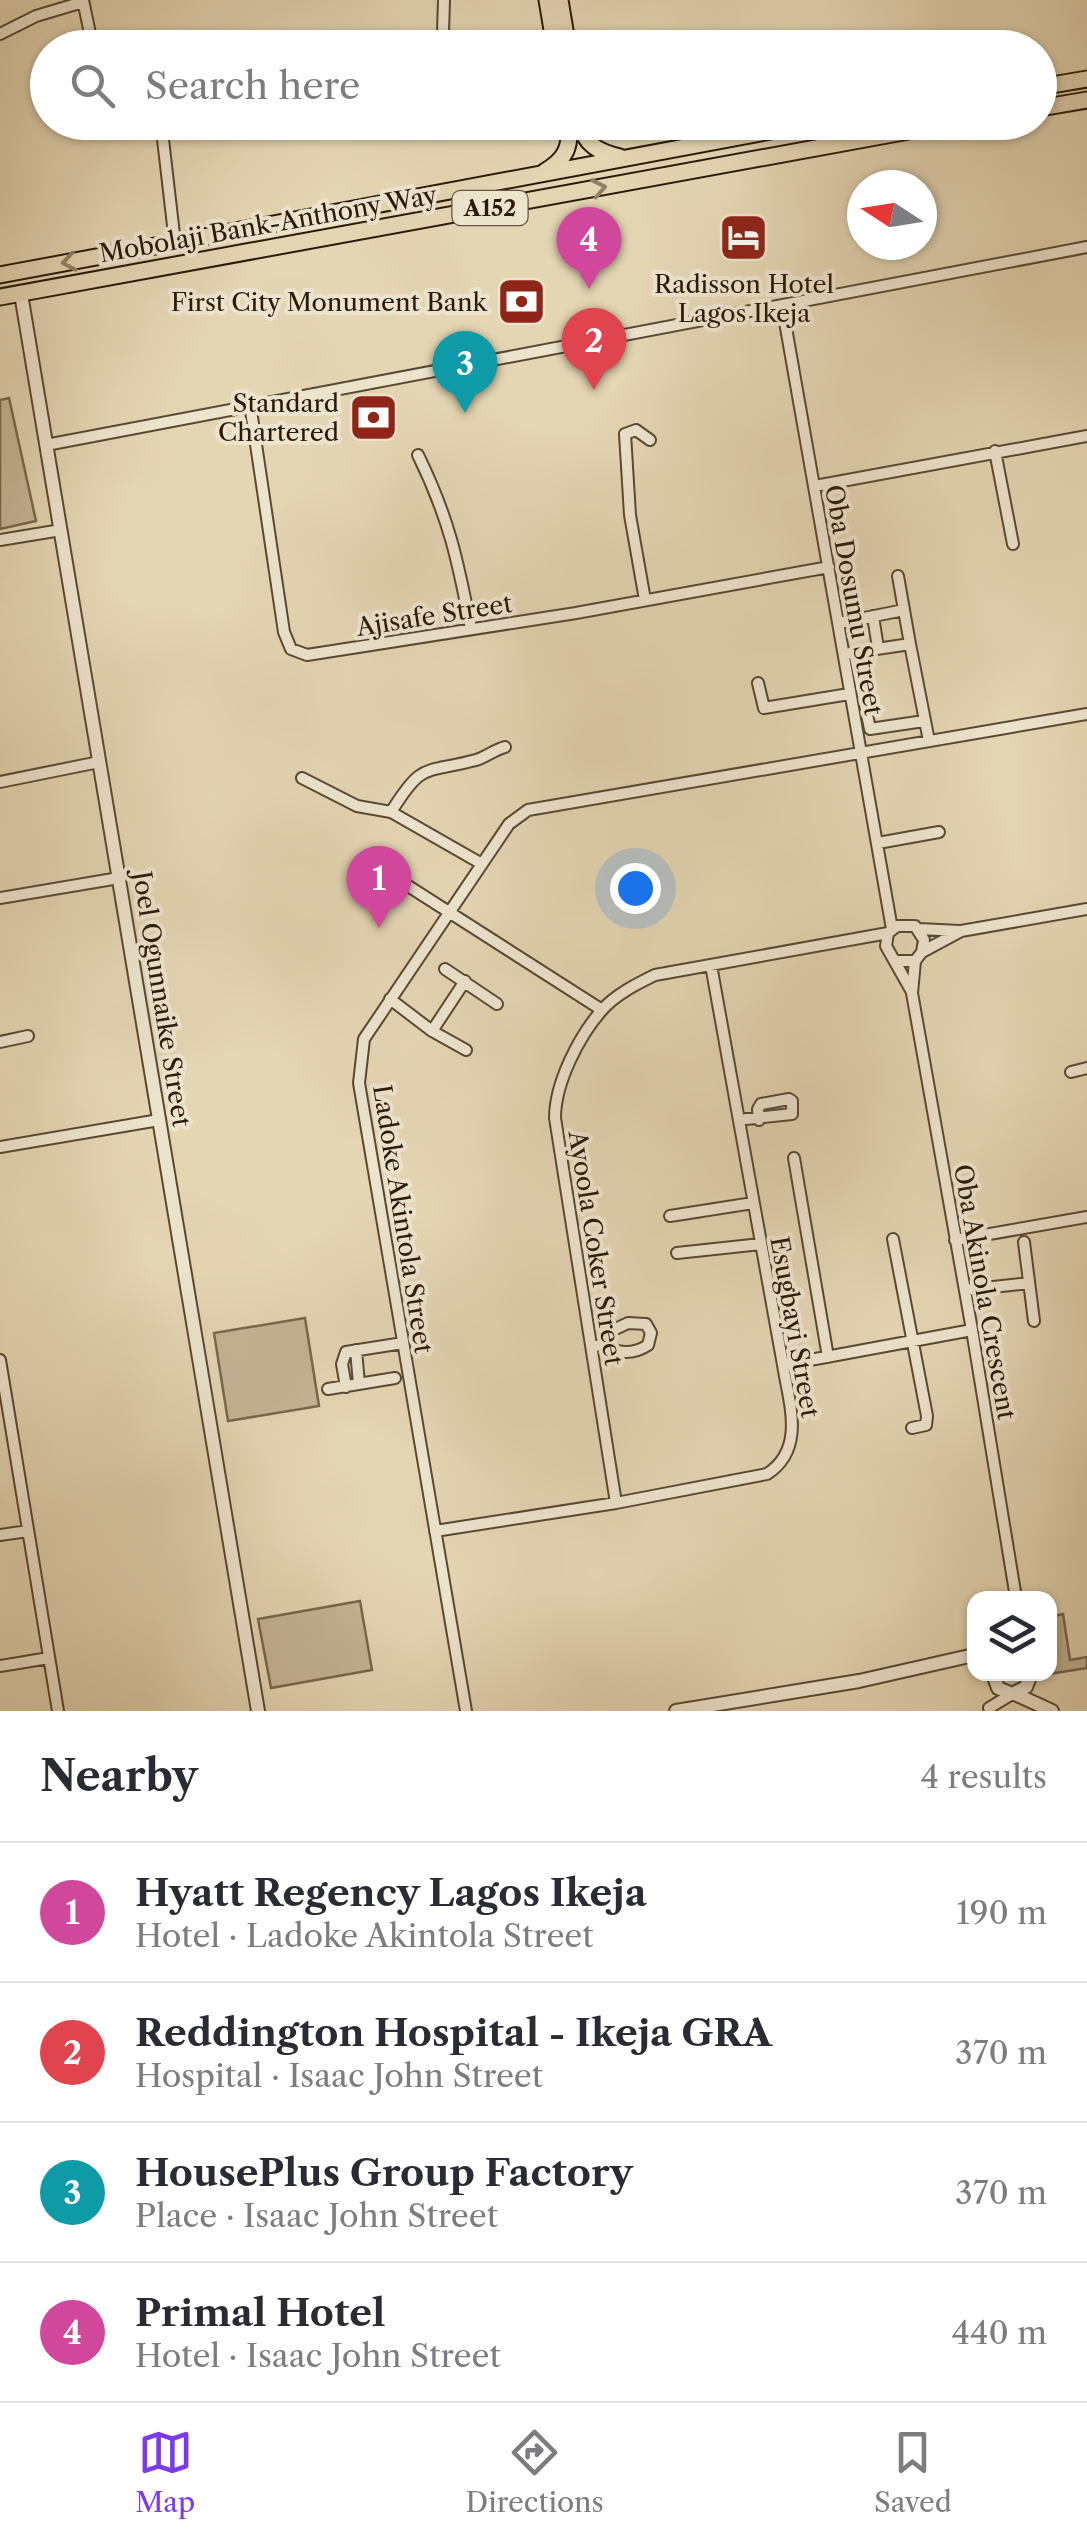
<!DOCTYPE html>
<html lang="en">
<head>
<meta charset="utf-8">
<style>
	body { margin:0; font-family:"Libre Caslon Text",serif; background:#f7f7f7; color:#2b2b33 }
	.controls { position:absolute; right:30px; bottom:30px; display:grid; overflow:hidden; border-radius:20px; box-shadow:0 2px 8px #0004 }
	.controls button { width:90px; height:90px; display:grid; place-items:center; padding:0; border:0; border-bottom:2px solid #e1e1e2; background:#fff; color:#2b2b33; font:50px sans-serif }
	.compass { position:absolute; left:847px; top:170px; width:90px; height:90px; border-radius:50%; background:#fff; box-shadow:0 2px 8px #0004; rotate:282deg }
	.you { position:absolute; left:635px; top:888px; width:35px; height:35px; margin:-25px; border:8px solid #fff; border-radius:50%; background:#1a73e8; box-shadow:0 0 0 15px #1a73e833 }
	.badge { display:grid; place-items:center; width:65px; height:65px; border-radius:50%; background:#7c3aed; color:#fff; font-size:32px; font-weight:700 }
	.pin { position:absolute; translate:-50% -82px; filter:drop-shadow(0 2px 5px #0008) }
	.pin::after { content:''; position:absolute; top:52px; width:35px; height:30px; background:inherit; clip-path:polygon(0 0,100% 0,50% 100%) }
	.list { margin:0; padding:0; list-style:none }
	h2 { display:flex; justify-content:space-between; align-items:center; height:130px; margin:0; padding:0 40px; font-size:42px }
	h2 small { font-size:32px; font-weight:400; color:#7c7c81 }
	.list li { display:grid; grid-template-columns:65px 1fr auto; gap:30px; align-items:center; box-sizing:border-box; height:140px; padding:0 40px; border-top:2px solid #e1e1e2 }
	.list b { display:block; font-size:38px; white-space:nowrap }
	.list p { margin:0; font-size:32px; white-space:nowrap; color:#7c7c81 }
	.list em { font-size:32px; font-style:normal; color:#7c7c81 }
	.icon { flex:none; width:55px; height:55px; fill:none; stroke:currentColor; stroke-width:2; stroke-linecap:round; stroke-linejoin:round }
	.map { position:relative; flex:none; width:1087px; height:1711px; overflow:hidden }
	.search { position:absolute; background:#fff; box-shadow:0 2px 8px #0004; left:30px; right:30px; top:30px; height:110px; display:flex; align-items:center; gap:25px; box-sizing:border-box; padding:0 35px; border-radius:55px; color:#7c7c81; font-size:38px }
	.sheet { height:690px; background:#fff }
	nav { display:flex; justify-content:space-around; align-items:center; box-sizing:border-box; height:140px; border-top:2px solid #e1e1e2; background:#fff; font-size:28px; color:#7c7c81 }
	nav a { display:grid; justify-items:center; gap:5px }
	nav .on { color:#7c3aed }
	.map>svg:first-child { display:block }
	.green { fill:#c4b596; stroke:#77684e; stroke-width:2.5 }
	.lines { fill:none; stroke-linecap:round; stroke-linejoin:round }
	.minor-casing { stroke:#584932; stroke-width:14 }
	.tertiary-casing { stroke:#584932; stroke-width:16 }
	.primary-casing { stroke:#2a1a07; stroke-width:19 }
	.minor { stroke:#ede4ce; stroke-width:10 }
	.tertiary { stroke:#ede4ce; stroke-width:12 }
	.primary { stroke:#e4d5b3; stroke-width:15 }
	.oneway { stroke:#908166 }
	.labels { text-anchor:middle; stroke-width:8; stroke-linejoin:round; paint-order:stroke }
	.shield { fill:#ede4ce; stroke:#645743; stroke-width:2.5 }
	.shield-label { font-size:22px; font-weight:bold; fill:#2a1a07 }
	.street-label { font-size:25px; fill:#2a1a07; stroke:#ede4ce }
	.poi-label { font-size:25px; fill:#2a1a07; stroke:#ede4ce; text-anchor:end }
</style>
</head>
<body>
<div class="map">
<svg width="1087" height="1711" viewBox="0 0 1087 1711">
	<rect width="100%" height="100%" fill="#e4d5b3"/>
	<filter id="stains"><feTurbulence type="fractalNoise" baseFrequency=".002" numOctaves="4"/><feColorMatrix values="0 0 0 0 .2 0 0 0 0 .09 0 0 0 0 .02 0 0 0 .5 -.17"/></filter>
	<radialGradient id="worn" r=".72"><stop offset=".6" stop-color="#630" stop-opacity="0"/><stop offset="1" stop-color="#630" stop-opacity=".3"/></radialGradient>
	<path class="green" d="M9,398L36,521L0,529V400Z
		M305,1318L319,1406L228,1421L214,1333Z
		M360,1601L372,1670L271,1688L258,1619Z
		M1063,1614L1070,1660L1087,1657V1668L1049,1674L1050,1617Z"/>
	<g class="lines">
		<defs>
			<path id="minor" d="M83,0L93,48
				M0,34L36,16L83,2
				M168,48L225,39L435,41L443,32L444,0
				M161,122L175,243
				M782,305L892,929
				M250,404L284,632L291,649L307,655L576,613L829,567
				M46,445L1087,247
				M995,451L1013,544
				M418,455C449,518 458,561 471,629
				M815,486L1087,436
				M0,540L61,530
				M898,576L910,644
				M645,600L630,515L625,434L636,430L650,440
				M873,616L878,648
				M839,623L904,610
				M854,652L870,729L924,721
				M850,653L910,644L929,741
				M758,683L764,708L849,694
				M302,778L357,806L391,812L482,864
				M0,782L99,762
				M391,812C423,761 423,774 476,760C486,757 494,750 505,747
				M878,843L939,832
				M377,866L602,1010
				M0,898L119,878
				M919,929L960,931
				M922,952L961,931L1087,909
				M897,961H915L922,952L924,940L915,926H897L888,933L886,946L912,992
				M915,961L912,993L972,1330L1016,1598
				M445,969L497,1004
				M390,999L432,1031L466,1050
				M432,1031L465,981
				M0,1042L28,1036
				M1071,1072L1087,1068
				M746,1119L792,1114V1101L789,1099L761,1104L758,1109L759,1120
				M0,1147L159,1120
				M794,1158L828,1357
				M670,1216L753,1203
				M893,1239L927,1416L926,1425L912,1428
				M955,1240L1087,1217
				M1024,1242L1034,1321
				M677,1253L761,1244
				M965,1290L1029,1283
				M592,1347L604,1344C616,1355 635,1354 648,1345L651,1333L646,1324L628,1323L607,1333L604,1344
				M356,1350L359,1384
				M0,1360L58,1711
				M783,1365L972,1330
				M346,1387L342,1364L346,1352L403,1343
				M328,1389L395,1378
				M616,1503L555,1118C555,1083 579,1036 602,1010C616,994 637,984 655,975L888,933
				M435,1531L616,1503L767,1474C806,1449 789,1403 783,1365L711,965
				M0,1535L28,1531
				M0,1666L49,1658
				M989,1708L1012,1694
				M466,1711L359,1083L364,1039L509,824L528,810L1087,714"/>
			<path id="tertiary" d="M21,294L258,1711
				M993,1674L998,1688L1012,1694L1026,1687L1031,1674
				M1015,1694L1052,1711
				M676,1711L859,1681L974,1655"/>
			<path id="primary" d="M547,0L555,48
				M560,0L568,48
				M1040,87L1087,79
				M1040,108L1087,100
				M580,122C584,145 599,152 620,157
				M836,122L833,136L846,142
				M544,172C565,160 572,147 568,122
				M0,275L819,122
				M0,297L958,122"/>
		</defs>
		<use href="#minor" class="minor-casing"/>
		<use href="#tertiary" class="tertiary-casing"/>
		<use href="#primary" class="primary-casing"/>
		<use href="#minor" class="minor"/>
		<use href="#tertiary" class="tertiary"/>
		<use href="#primary" class="primary"/>
	</g>
	<defs><path id="oneway-chevron" d="M-2-3.5L2.5 0L-2 3.5" fill="none" stroke-width="1.6" stroke-linecap="round" stroke-linejoin="round" transform="scale(2.5)"/></defs>
	<g class="oneway">
		<use href="#oneway-chevron" transform="translate(599 188) rotate(-11)"/>
		<use href="#oneway-chevron" transform="translate(69 262) rotate(170)"/>
	</g>
	<defs>
		<symbol id="hotel-square" viewBox="-11 -11 22 22"><rect x="-9" y="-9" width="18" height="18" rx="4" fill="#8f2418" stroke="#ede4ce"/><path d="M-6-4.5h1.5V1H6V5H4.5V3h-9V5H-6ZM-4 0a1.8 1.8 0 1 1 3.6 0ZM.5 0V-2.5h3Q6-2.5 6 0Z" fill="#fff"/></symbol>
		<symbol id="bank-square" viewBox="-11 -11 22 22"><rect x="-9" y="-9" width="18" height="18" rx="4" fill="#8f2418" stroke="#ede4ce"/><path d="M-6-4H6V4H-6ZM0-2.3a2.3 2.3 0 1 0 0 4.6a2.3 2.3 0 1 0 0-4.6Z" fill="#fff"/></symbol>
	</defs>
	<g fill-rule="evenodd">
		<use href="#hotel-square" x="716" y="210" width="55" height="55"/>
		<use href="#bank-square" x="494" y="274" width="55" height="55"/>
		<use href="#bank-square" x="346" y="390" width="55" height="55"/>
	</g>
	<g class="labels">
		<rect class="shield" x="452.5" y="191" width="75" height="34" rx="8"/>
		<g class="shield-label">
			<text x="490" y="216">A152</text>
		</g>
		<g class="street-label">
			<text transform="translate(268 224) rotate(-10)" y="9">Mobolaji Bank-Anthony Way</text>
			<text transform="translate(854 600) rotate(80)" y="9">Oba Dosumu Street</text>
			<text transform="translate(434 615) rotate(-9)" y="9">Ajisafe Street</text>
			<text transform="translate(162 999) rotate(81)" y="9">Joel Ogunnaike Street</text>
			<text transform="translate(403 1219) rotate(81)" y="9">Ladoke Akintola Street</text>
			<text transform="translate(596 1248) rotate(81)" y="9">Ayoola Coker Street</text>
			<text transform="translate(985 1292) rotate(80)" y="9">Oba Akinola Crescent</text>
			<text transform="translate(795 1327) rotate(80)" y="9">Esugbayi Street</text>
		</g>
		<g class="poi-label">
			<text x="744" y="293" text-anchor="middle">Radisson Hotel<tspan x="744" dy="29">Lagos Ikeja</tspan></text>
			<text x="487" y="311">First City Monument Bank</text>
			<text x="339" y="412">Standard<tspan x="339" dy="29">Chartered</tspan></text>
		</g>
	</g>
	<rect width="100%" height="100%" filter="url(#stains)"/>
	<rect width="100%" height="100%" fill="url(#worn)"/>
</svg>
<div class="controls">
<button><svg class="icon" aria-label="layers" viewBox="0 0 24 24"><path d="M12 4l9 5-9 5-9-5zM3 14l9 5 9-5"/></svg></button>
</div>
<svg class="compass" viewBox="-18 -18 36 36"><path d="M0-13l5 13h-10z" fill="#e53935"/><path d="M0 13l5-13h-10z" fill="#7c7c81"/></svg>
<div class="you"></div>
<div class="pin badge" style="left:379px;top:928px;background:#d1479c">1</div>
<div class="pin badge" style="left:594px;top:390px;background:#e0444e">2</div>
<div class="pin badge" style="left:465px;top:413px;background:#0f9aa8">3</div>
<div class="pin badge" style="left:589px;top:289px;background:#d1479c">4</div>
<div class="search"><svg class="icon" aria-label="search" viewBox="0 0 24 24"><circle cx="10" cy="10" r="6"/><path d="M15 15l6 6"/></svg>Search here</div>
</div>
<section class="sheet">
<h2>Nearby<small>4 results</small></h2>
<ul class="list">
<li><span class="badge" style="background:#d1479c">1</span><div><b>Hyatt Regency Lagos Ikeja</b><p>Hotel · Ladoke Akintola Street</p></div><em>190 m</em></li>
<li><span class="badge" style="background:#e0444e">2</span><div><b>Reddington Hospital - Ikeja GRA</b><p>Hospital · Isaac John Street</p></div><em>370 m</em></li>
<li><span class="badge" style="background:#0f9aa8">3</span><div><b>HousePlus Group Factory</b><p>Place · Isaac John Street</p></div><em>370 m</em></li>
<li><span class="badge" style="background:#d1479c">4</span><div><b>Primal Hotel</b><p>Hotel · Isaac John Street</p></div><em>440 m</em></li>
</ul>
</section>
<nav>
<a class="on"><svg class="icon" aria-label="map" viewBox="0 0 24 24"><path d="M3 6l6-2 6 2 6-2v14l-6 2-6-2-6 2zM9 4v14M15 6v14"/></svg>Map</a>
<a><svg class="icon" aria-label="directions" viewBox="0 0 24 24"><path d="M12 3l9 9-9 9-9-9zM9 14v-3h6M13 9l2 2-2 2"/></svg>Directions</a>
<a><svg class="icon" aria-label="saved" viewBox="0 0 24 24"><path d="M7 4h10v16l-5-4-5 4z"/></svg>Saved</a>
</nav>
</body>
</html>
